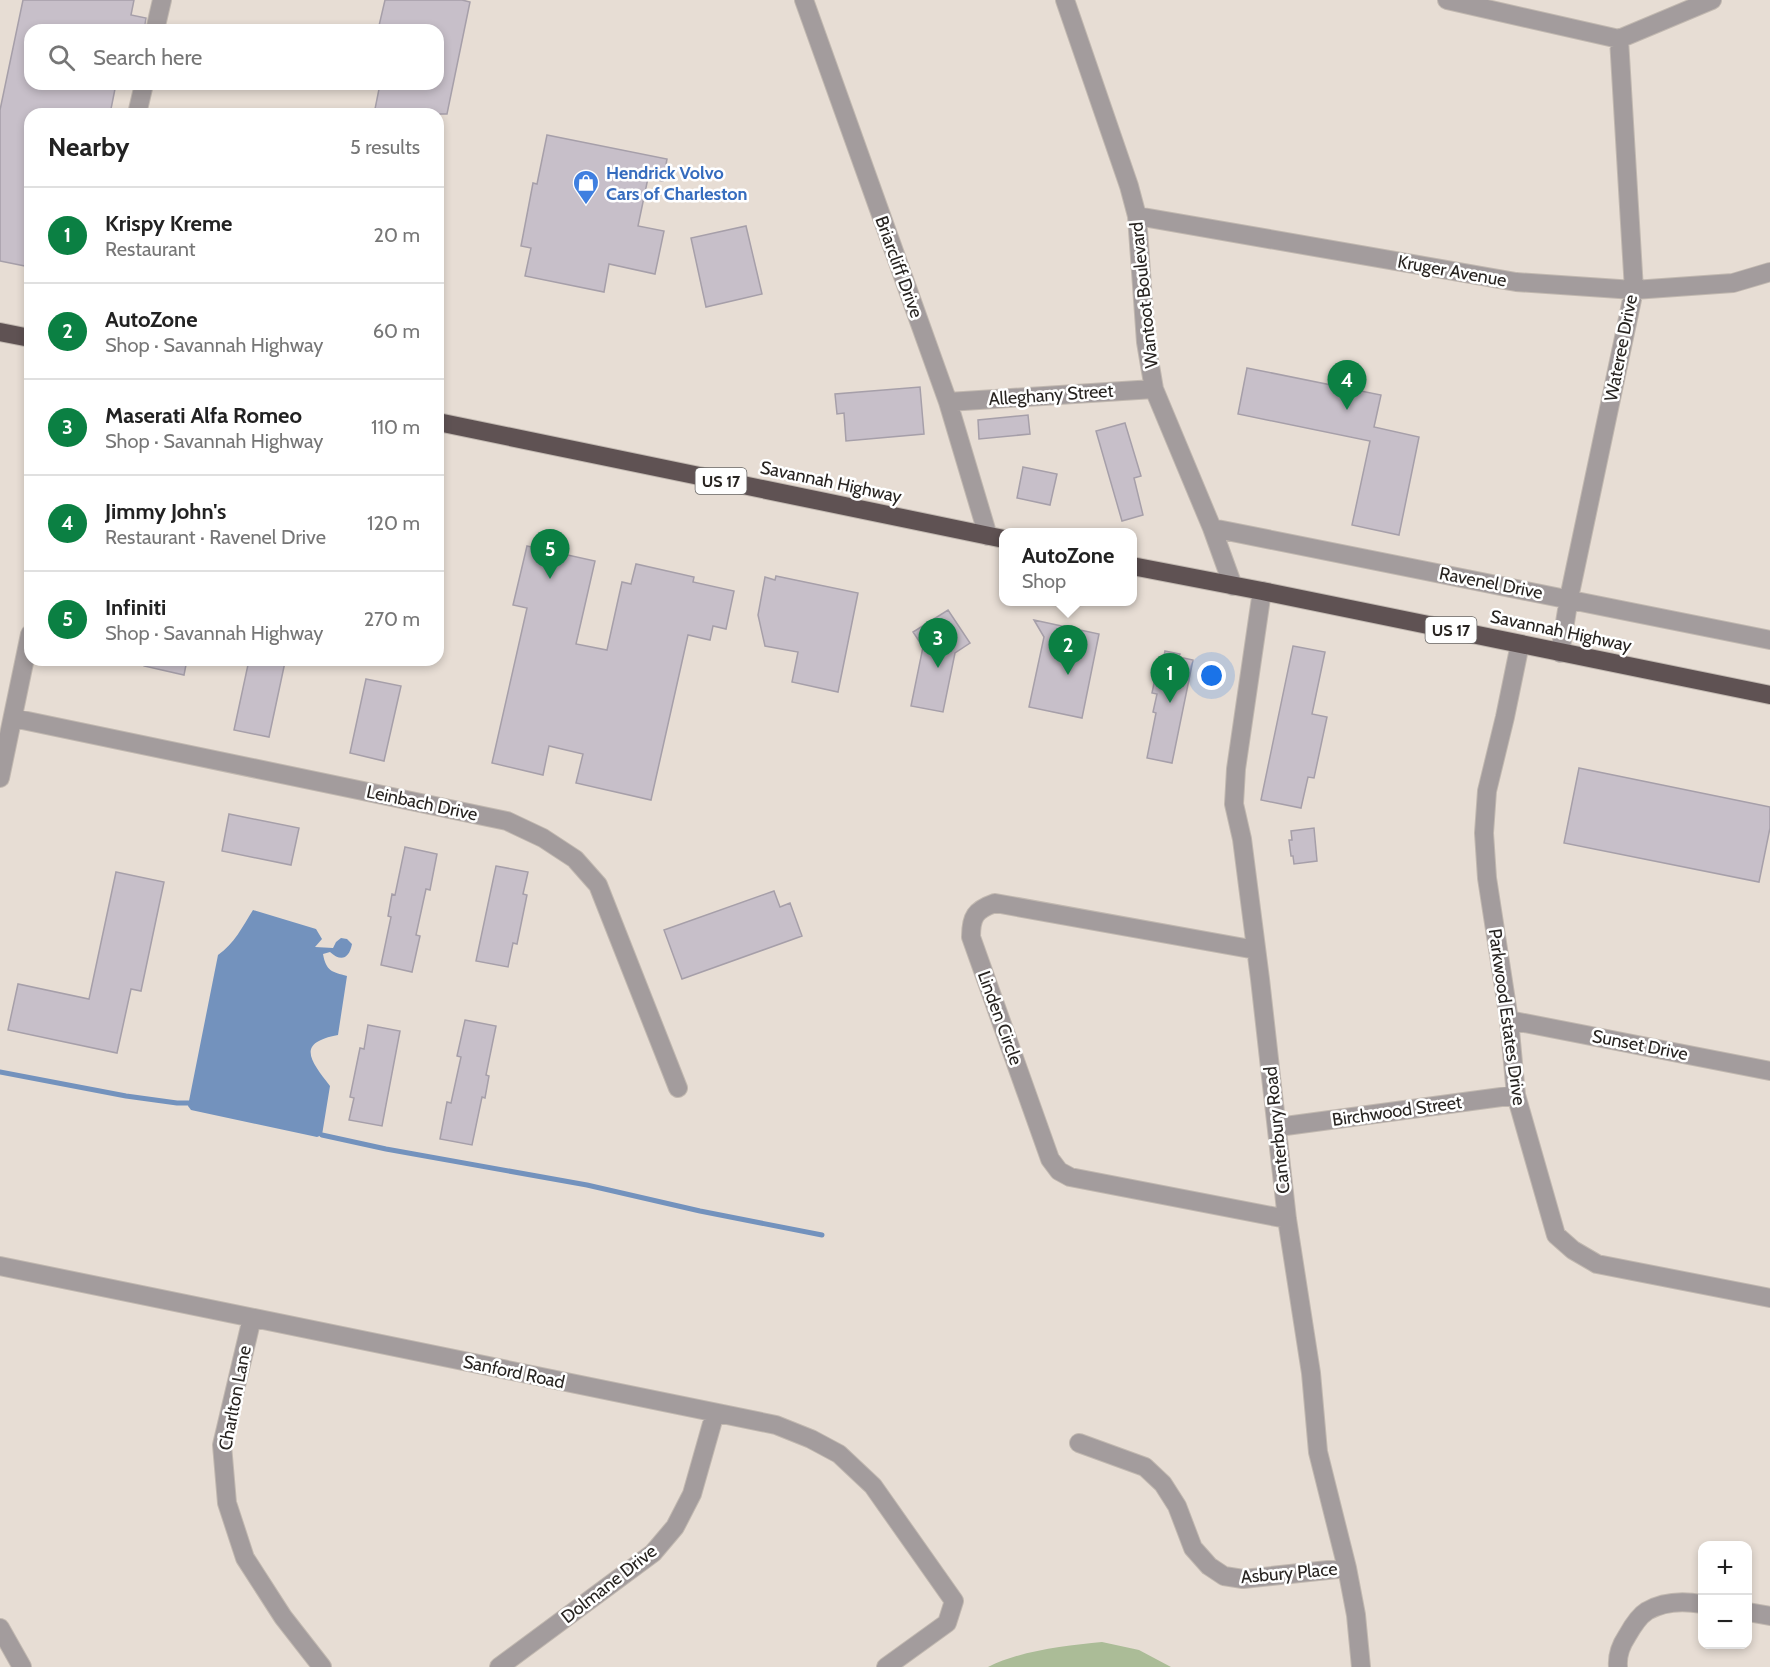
<!DOCTYPE html>
<html lang="en">
<head>
<meta charset="utf-8">
<style>
	body { margin:0; font-family:Cabin,sans-serif; background:#f2f2f2; color:#222 }
	.controls { position:absolute; right:18px; bottom:18px; display:grid; overflow:hidden; border-radius:12px; box-shadow:0 3px 9px #0003 }
	.controls button { width:54px; height:54px; display:grid; place-items:center; padding:0; border:0; border-bottom:2px solid #e0e0e0; background:#fff; color:#222; font:30px sans-serif }
	.you { position:absolute; left:1212px; top:676px; width:21px; height:21px; margin:-15px; border:4px solid #fff; border-radius:50%; background:#1a73e8; box-shadow:0 0 0 9px #1a73e833 }
	.badge { display:grid; place-items:center; width:39px; height:39px; border-radius:50%; background:#0b8043; color:#fff; font-size:20px; font-weight:700 }
	.pin { position:absolute; translate:-50% -50px; filter:drop-shadow(0 2px 3px #0008) }
	.pin::after { content:''; position:absolute; top:32px; width:21px; height:18px; background:inherit; clip-path:polygon(0 0,100% 0,50% 100%) }
	.popup { position:absolute; left:999px; top:528px; width:138px; height:78px; box-sizing:border-box; display:grid; place-content:center; border-radius:12px; background:#fff; filter:drop-shadow(0 2px 4px #0005); font-size:20px; white-space:nowrap; color:#767676 }
	.popup b { font-size:22px; color:#222 }
	.popup::after { content:''; position:absolute; left:50%; top:100%; margin-left:-12px; border:12px solid transparent; border-top-color:#fff }
	.list { margin:0; padding:0; list-style:none }
	h2 { display:flex; justify-content:space-between; align-items:center; height:78px; margin:0; padding:0 24px; font-size:26px }
	h2 small { font-size:20px; font-weight:400; color:#767676 }
	.list li { display:grid; grid-template-columns:39px 1fr auto; gap:18px; align-items:center; box-sizing:border-box; height:96px; padding:0 24px; border-top:2px solid #e0e0e0 }
	.list b { display:block; font-size:22px; white-space:nowrap }
	.list p { margin:0; font-size:20px; white-space:nowrap; color:#767676 }
	.list em { font-size:20px; font-style:normal; color:#767676 }
	.icon { flex:none; width:33px; height:33px; fill:none; stroke:currentColor; stroke-width:2; stroke-linecap:round; stroke-linejoin:round }
	.map { position:relative; flex:none; width:1770px; height:1667px; overflow:hidden }
	.search { position:absolute; background:#fff; box-shadow:0 3px 9px #0003; left:24px; top:24px; width:420px; height:66px; display:flex; align-items:center; gap:15px; box-sizing:border-box; padding:0 21px; border-radius:18px; color:#767676; font-size:22px }
	.panel { position:absolute; background:#fff; box-shadow:0 3px 9px #0003; left:24px; top:108px; width:420px; height:558px; border-radius:18px }
	.map>svg:first-child { display:block }
	.green { fill:#abbc97 }
	.water { fill:#7392bd }
	.lines { fill:none; stroke-linecap:round; stroke-linejoin:round }
	.stream { stroke:#7392bd; stroke-width:5 }
	.building { fill:#c7bfc9; stroke:#a69fa9; stroke-width:1.5 }
	.street-casing { stroke:#c1b8b0; stroke-width:20 }
	.highway-casing { stroke:#c1b8b0; stroke-width:20 }
	.street { stroke:#a39c9d; stroke-width:18 }
	.highway { stroke:#5f5253; stroke-width:18 }
	.labels { text-anchor:middle; stroke-width:5; stroke-linejoin:round; paint-order:stroke }
	.shield { fill:#fff; stroke:#686664; stroke-width:1.5 }
	.shield-label { font-size:16px; font-weight:bold; fill:#282421 }
	.shop-label { font-size:18px; font-weight:bold; fill:#366cbe; stroke:#fff; text-anchor:start }
	.street-label { font-size:18px; fill:#282421; stroke:#fff }
</style>
</head>
<body>
<div class="map">
<svg width="1770" height="1667" viewBox="0 0 1770 1667">
	<rect width="100%" height="100%" fill="#e7ddd4"/>
	<path class="green" d="M1102,1642L1139,1650L1171,1667H988C1022,1650 1065,1646 1102,1642Z"/>
	<path class="water" d="M253,910L316,929L322,939L315,947L333,948L336,942L341,938L347,939L352,944C349,959 341,962 330,952L323,954C326,971 332,972 347,976L338,1035C295,1043 311,1061 330,1086L322,1135L317,1137L191,1110L188,1106L218,955C234,944 243,926 253,910Z"/>
	<g class="lines">
		<path class="stream" d="M0,1072L126,1096L177,1103H189
			M322,1135L386,1149L587,1185L700,1211L822,1235"/>
	</g>
	<path class="building" d="M23,0H134L131,15L146,18L144,30H30V84H116L110,114H30V267L0,261V110Z
		M385,0H462L470,2L447,114H374L380,84H438V30H378Z
		M547,135L667,159L663,181L648,178L638,226L664,231L655,274L609,264L604,292L525,276L531,248L521,246L533,183L537,184Z
		M746,226L762,294L706,307L691,238Z
		M1247,368L1381,395L1374,427L1419,437L1399,535L1352,525L1370,441L1238,414Z
		M920,387L924,434L846,441L844,413L837,414L835,394Z
		M1028,415L1030,434L979,439L978,420Z
		M1125,423L1141,476L1134,478L1143,515L1122,521L1096,431Z
		M1023,467L1057,474L1050,505L1017,498Z
		M527,546L595,561L576,644L607,650L622,582L631,584L636,564L694,577L693,582L734,591L726,629L713,626L710,640L688,635L651,800L576,783L583,754L549,746L543,775L492,763L527,608L513,605Z
		M776,576L858,593L838,692L792,682L798,652L765,646L758,615L765,577L775,580Z
		M948,610L970,643L955,653L943,712L911,706L923,647L913,632Z
		M1034,620L1099,634L1082,718L1029,707L1044,637Z
		M1293,646L1325,652L1312,714L1327,717L1314,778L1308,777L1301,808L1261,800Z
		M1165,651L1180,654L1179,657L1193,660L1172,763L1147,758L1156,713L1153,712L1157,694L1152,693L1158,664L1162,665Z
		M144,660H187L184,675L144,666Z
		M249,660H275L285,662L269,737L234,730Z
		M366,679L401,686L384,761L350,753Z
		M1579,768L1770,807V828L1759,882L1564,843Z
		M229,814L299,828L291,865L222,851Z
		M1314,828L1317,861L1294,864L1293,856H1291L1289,840H1292L1291,831Z
		M405,847L437,854L430,890L426,889L416,935L420,936L412,972L381,965L391,917L388,916L392,894L395,895Z
		M496,866L528,872L523,894L527,895L517,944L513,943L508,967L476,961Z
		M116,872L164,882L141,991L131,989L117,1053L8,1030L18,984L89,999Z
		M774,891L780,907L790,903L802,936L682,979L664,930Z
		M465,1020L496,1026L486,1075L489,1076L485,1098L482,1097L472,1145L440,1139L447,1102L451,1103L461,1057L457,1056Z
		M368,1025L400,1031L382,1126L349,1120L354,1098L350,1097L360,1048L364,1049Z"/>
	<g class="lines">
		<defs>
			<path id="street" d="M804,0L948,402L988,536
				M1065,0L1129,186L1137,216L1146,342L1154,389L1212,528L1233,586
				M1447,0L1619,39L1712,0
				M155,30L162,0
				M137,114L144,84
				M1137,216L1516,282L1634,290L1733,283L1770,272
				M948,402L1154,389
				M1212,528L1770,640
				M1262,591L1236,769L1234,804L1242,839L1260,979L1287,1219L1311,1373L1318,1452L1347,1568L1356,1615L1361,1667
				M1520,644L1505,717L1487,791L1484,833L1487,878L1509,1020L1516,1095L1556,1235L1573,1250L1597,1264L1770,1298
				M1560,653L1569,598L1634,290L1619,39
				M13,718L507,821L543,838L575,859L598,885L678,1088
				M0,778L30,634
				M1256,950L995,903C975,910 971,917 971,937L1050,1159L1059,1171L1070,1177L1287,1219
				M1509,1020L1770,1071
				M1278,1127L1516,1095
				M0,1266L776,1425L811,1439L839,1454L873,1486L954,1601L947,1623L886,1667
				M252,1318L222,1445L227,1503L245,1558L283,1617L322,1667
				M1079,1443L1145,1467L1163,1484L1177,1506L1193,1548L1209,1566L1224,1576L1243,1579L1347,1568
				M1748,1612L1770,1616
				M0,1628L22,1667
				M499,1667L653,1553L675,1527L692,1494L715,1413
				M1618,1667C1617,1656 1621,1645 1627,1636C1632,1627 1639,1616 1647,1611C1664,1601 1685,1601 1702,1604"/>
			<path id="highway" d="M0,332L30,338
				M438,422L1004,539
				M1132,566L1262,591L1770,695"/>
		</defs>
		<use href="#street" class="street-casing"/>
		<use href="#highway" class="highway-casing"/>
		<use href="#street" class="street"/>
		<use href="#highway" class="highway"/>
	</g>
	<defs>
		<symbol id="shop-pin" viewBox="-11 -11 22 30"><path d="M0 17L-7.5 6A9.5 9.5 0 1 1 7.5 6Z" fill="#3f7fe0" stroke="#fff"/><path d="M-5-2.5h2.3a2.7 3.5 0 0 1 5.4 0H5L5.5 6h-11ZM-1.5-2.5h3a1.5 2.3 0 0 0-3 0Z" fill="#fff"/></symbol>
	</defs>
	<g fill-rule="evenodd">
		<use href="#shop-pin" x="571" y="168" width="30" height="40"/>
	</g>
	<g class="labels">
		<g class="shield">
			<rect x="695.5" y="468" width="51" height="26" rx="4.5"/>
			<rect x="1425.5" y="617" width="51" height="26" rx="4.5"/>
		</g>
		<g class="shield-label">
			<text x="721" y="487">US 17</text>
			<text x="1451" y="636">US 17</text>
		</g>
		<g class="shop-label">
			<text x="606" y="179">Hendrick Volvo<tspan x="606" dy="21">Cars of Charleston</tspan></text>
		</g>
		<g class="street-label">
			<text transform="translate(899 267) rotate(70)" y="6">Briarcliff Drive</text>
			<text transform="translate(1452 271) rotate(10)" y="6">Kruger Avenue</text>
			<text transform="translate(1144 295) rotate(-96)" y="6">Wantoot Boulevard</text>
			<text transform="translate(1621 348) rotate(-79)" y="6">Wateree Drive</text>
			<text transform="translate(1051 395) rotate(-4)" y="6">Alleghany Street</text>
			<text transform="translate(831 482) rotate(12)" y="6">Savannah Highway</text>
			<text transform="translate(1491 583) rotate(11)" y="6">Ravenel Drive</text>
			<text transform="translate(1561 631) rotate(12)" y="6">Savannah Highway</text>
			<text transform="translate(422 803) rotate(12)" y="6">Leinbach Drive</text>
			<text transform="translate(1507 1017) rotate(82)" y="6">Parkwood Estates Drive</text>
			<text transform="translate(1000 1018) rotate(70)" y="6">Linden Circle</text>
			<text transform="translate(1640 1045) rotate(11)" y="6">Sunset Drive</text>
			<text transform="translate(1397 1111) rotate(-8)" y="6">Birchwood Street</text>
			<text transform="translate(1277 1130) rotate(-96)" y="6">Canterbury Road</text>
			<text transform="translate(514 1372) rotate(12)" y="6">Sanford Road</text>
			<text transform="translate(235 1398) rotate(-79)" y="6">Charlton Lane</text>
			<text transform="translate(1289 1573) rotate(-5)" y="6">Asbury Place</text>
			<text transform="translate(609 1584) rotate(-38)" y="6">Dolmane Drive</text>
		</g>
	</g>
</svg>
<div class="controls">
<button>+</button>
<button>−</button>
</div>
<div class="you"></div>
<div class="pin badge" style="left:1170px;top:703px">1</div>
<div class="pin badge" style="left:1068px;top:675px">2</div>
<div class="popup"><b>AutoZone</b>Shop</div>
<div class="pin badge" style="left:938px;top:668px">3</div>
<div class="pin badge" style="left:1347px;top:410px">4</div>
<div class="pin badge" style="left:550px;top:579px">5</div>
<div class="search"><svg class="icon" aria-label="search" viewBox="0 0 24 24"><circle cx="10" cy="10" r="6"/><path d="M15 15l6 6"/></svg>Search here</div>
<section class="panel">
<h2>Nearby<small>5 results</small></h2>
<ul class="list">
<li><span class="badge">1</span><div><b>Krispy Kreme</b><p>Restaurant</p></div><em>20 m</em></li>
<li><span class="badge">2</span><div><b>AutoZone</b><p>Shop · Savannah Highway</p></div><em>60 m</em></li>
<li><span class="badge">3</span><div><b>Maserati Alfa Romeo</b><p>Shop · Savannah Highway</p></div><em>110 m</em></li>
<li><span class="badge">4</span><div><b>Jimmy John's</b><p>Restaurant · Ravenel Drive</p></div><em>120 m</em></li>
<li><span class="badge">5</span><div><b>Infiniti</b><p>Shop · Savannah Highway</p></div><em>270 m</em></li>
</ul>
</section>
</div>
</body>
</html>
